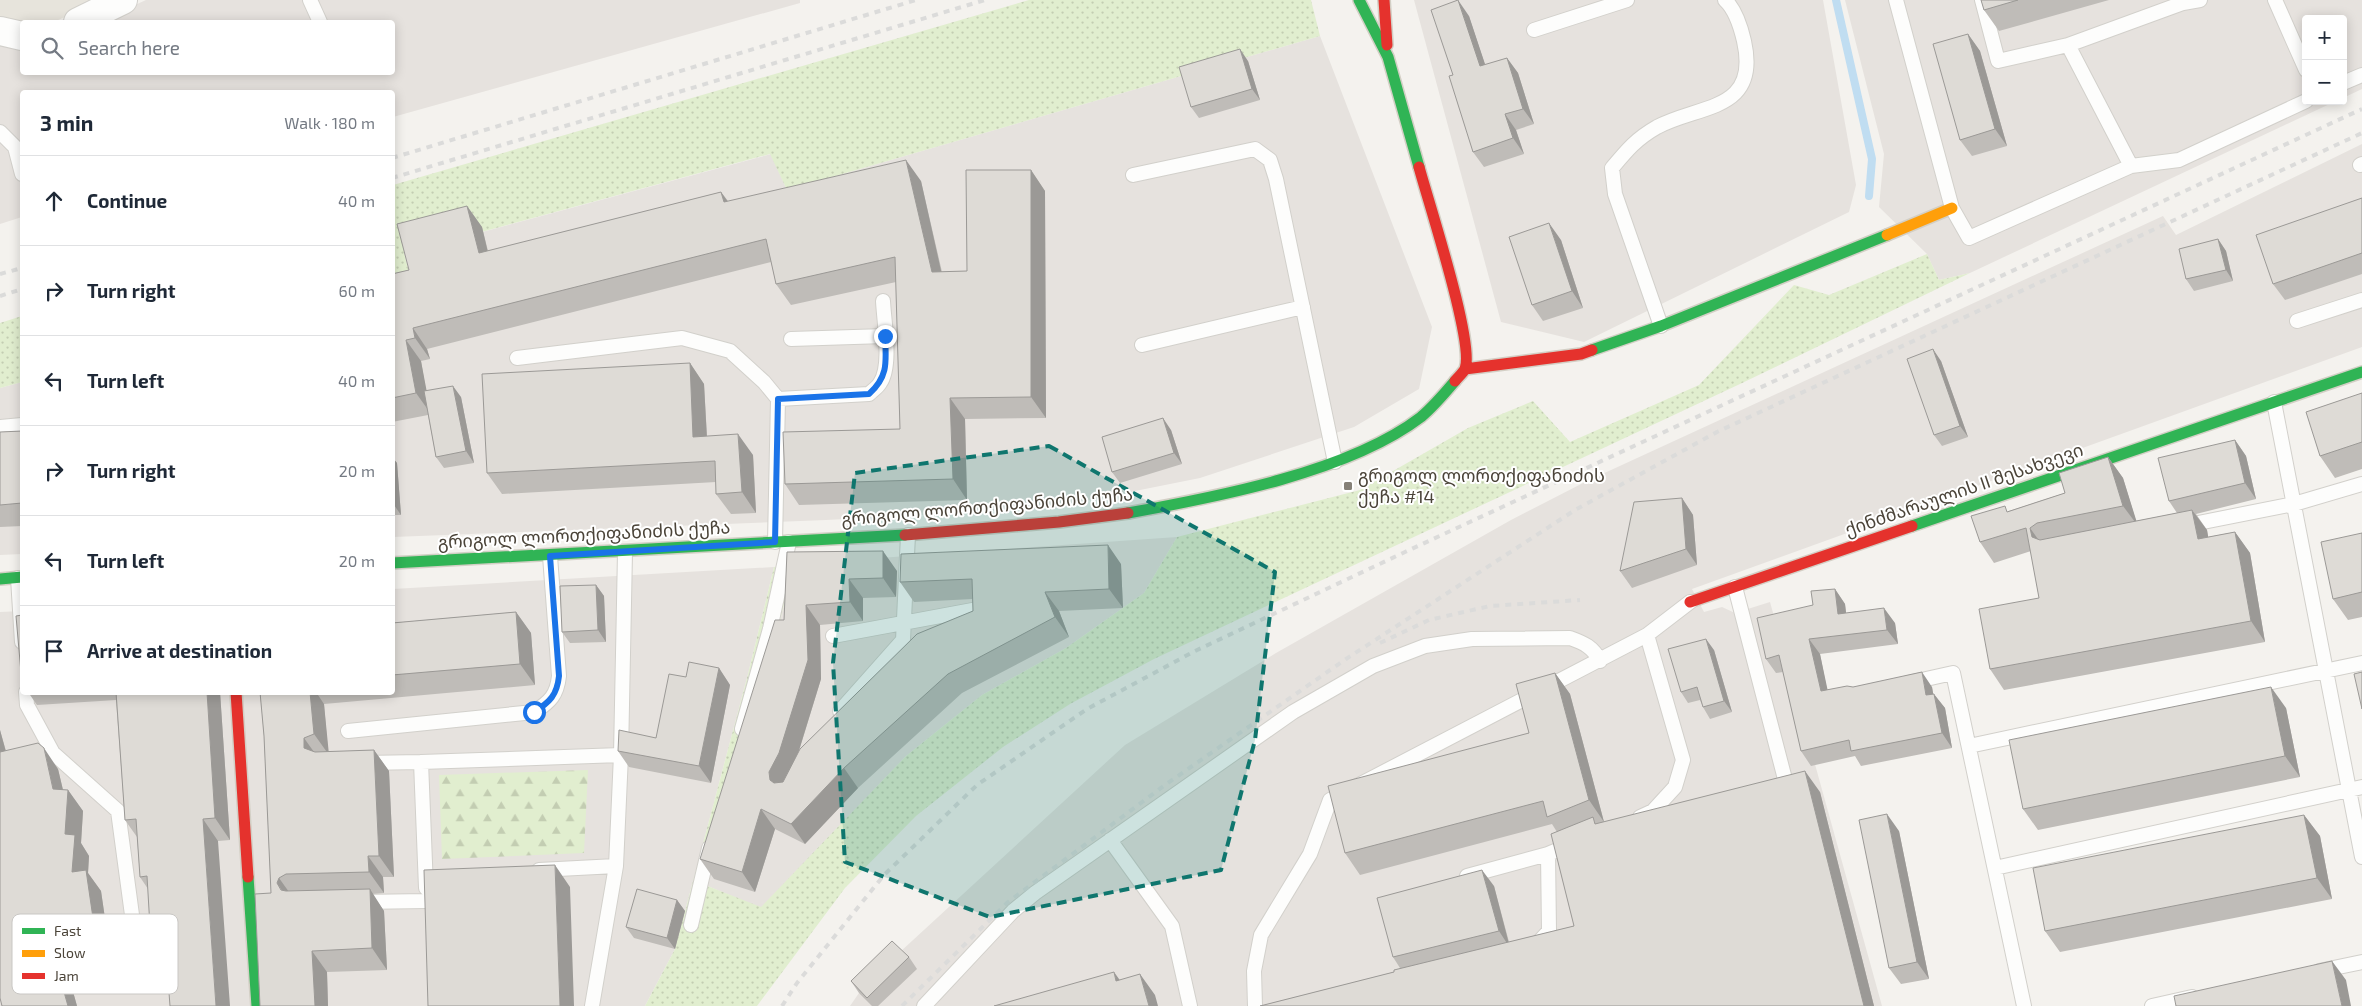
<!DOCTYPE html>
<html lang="en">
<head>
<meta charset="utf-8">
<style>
	body { margin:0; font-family:"Exo 2","Noto Sans Georgian",sans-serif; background:#f2f2f3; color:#1f2937 }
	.controls { position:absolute; right:15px; top:15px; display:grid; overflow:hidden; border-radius:5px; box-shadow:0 2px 12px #0003 }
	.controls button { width:45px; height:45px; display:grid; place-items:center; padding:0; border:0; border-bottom:1px solid #e0e1e3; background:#fff; color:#1f2937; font:25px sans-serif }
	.stop { position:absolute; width:15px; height:15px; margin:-11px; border:4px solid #1a73e8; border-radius:50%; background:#fff }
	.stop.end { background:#1a73e8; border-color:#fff; box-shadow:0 1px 5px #0008 }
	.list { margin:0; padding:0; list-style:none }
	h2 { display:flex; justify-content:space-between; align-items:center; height:65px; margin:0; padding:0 20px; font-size:21px }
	h2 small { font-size:16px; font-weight:400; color:#747a83 }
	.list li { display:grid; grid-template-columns:32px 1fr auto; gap:15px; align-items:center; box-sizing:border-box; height:90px; padding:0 20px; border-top:1px solid #e0e1e3 }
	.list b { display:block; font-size:19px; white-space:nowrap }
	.list em { font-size:16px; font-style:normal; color:#747a83 }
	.icon { flex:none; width:28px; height:28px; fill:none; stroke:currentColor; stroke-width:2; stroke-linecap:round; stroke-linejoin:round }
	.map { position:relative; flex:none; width:2362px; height:1006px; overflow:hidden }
	.search { position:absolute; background:#fff; box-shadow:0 2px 12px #0003; left:20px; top:20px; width:375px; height:55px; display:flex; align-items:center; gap:12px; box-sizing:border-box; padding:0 18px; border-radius:5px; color:#747a83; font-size:19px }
	.panel { position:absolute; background:#fff; box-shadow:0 2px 12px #0003; left:20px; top:90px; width:375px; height:605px; border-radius:5px }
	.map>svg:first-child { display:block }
	.residential { fill:#e7e4dc }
	.industrial { fill:#e6e2de }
	.grass { fill:url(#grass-dots) }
	.forest { fill:url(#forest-firs) }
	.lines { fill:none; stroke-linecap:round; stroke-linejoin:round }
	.stream { stroke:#c0ddf1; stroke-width:8 }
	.lane-casing { stroke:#d2d0cb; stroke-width:16 }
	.street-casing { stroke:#d2d0cb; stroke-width:30 }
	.fast-casing { stroke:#d3cfc5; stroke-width:14 }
	.slow-casing { stroke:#d3cfc5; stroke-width:14 }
	.jam-casing { stroke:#d3cfc5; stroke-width:14 }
	.lane { stroke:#fdfdfc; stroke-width:14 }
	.street { stroke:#fdfdfc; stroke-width:28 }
	.fast { stroke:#30b455; stroke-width:11 }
	.slow { stroke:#ff9f0a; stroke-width:11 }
	.jam { stroke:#e5322d; stroke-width:11 }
	.rail { stroke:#dbdbda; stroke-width:4; stroke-dasharray:6 6; stroke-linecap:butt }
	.wall { fill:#bfbcb8 }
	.shaded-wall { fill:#9b9996 }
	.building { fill:#dedbd6; stroke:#9b9996 }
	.route { stroke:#1a73e8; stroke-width:6 }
	.marked { fill:#0f766e; fill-opacity:0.2; stroke:#0f766e; stroke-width:4; stroke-dasharray:10 6; stroke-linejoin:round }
	.poi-dot { fill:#868178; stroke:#fff; stroke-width:2 }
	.labels { text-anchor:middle; stroke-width:4; stroke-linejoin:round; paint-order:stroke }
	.poi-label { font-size:18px; fill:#4b4439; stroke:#fff; text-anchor:start }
	.street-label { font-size:18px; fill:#4b4439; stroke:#fff }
	.key { fill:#fff; stroke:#c9c7c4; stroke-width:1 }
	.key-label { font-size:14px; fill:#4b4439 }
</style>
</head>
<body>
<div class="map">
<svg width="2362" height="1006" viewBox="0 0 2362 1006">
	<defs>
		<pattern id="grass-dots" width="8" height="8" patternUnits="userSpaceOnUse" patternTransform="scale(1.25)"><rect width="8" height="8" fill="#e1eecf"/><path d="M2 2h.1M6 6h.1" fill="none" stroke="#c3cdb2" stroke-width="1.8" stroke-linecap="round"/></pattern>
		<pattern id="forest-firs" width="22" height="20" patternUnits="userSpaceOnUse" patternTransform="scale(1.25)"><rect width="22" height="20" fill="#e1eecf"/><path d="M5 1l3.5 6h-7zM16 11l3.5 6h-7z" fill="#c3cdb2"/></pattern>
	</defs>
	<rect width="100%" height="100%" fill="#f4f2ee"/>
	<path class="residential" d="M0,0H101L54,22L0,21Z"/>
	<path class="industrial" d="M146,0H800V3L393,117L392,92H22V217L0,224V37L22,44V72H392V22H98Z
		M1414,0H1823L1856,185L1849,212L1584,342L1501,322Z
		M1845,0H2362V89L2343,98V19H2306V101H2336L1970,273L1939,280L1927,254L1879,207L1884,154Z
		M1320,36L1432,327L1419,389L1354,427L1200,478L1050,508L826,520L393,537L392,295L413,290L404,253L771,154L787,190Z
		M2362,144V347L1692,589L1704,612L1722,607L1735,613L1770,602L1882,1006H850L859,993L900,952L1125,745L1276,653L1511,520L1585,482L2163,216L2176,235Z
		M22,382V554L0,555V388Z
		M1177,537L1144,593L1066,648L982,695L906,756L761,908L705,885L775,641L794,564Z
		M774,567L748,674L675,949L645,1006H0V612L22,611V692H392L393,589Z"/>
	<path class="grass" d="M1029,0H1311L1320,36L787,190L770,154L404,253L414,290L393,295V185Z
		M1927,254L1939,280L1970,273L1740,384L1154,659L1070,704L1003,747L916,816L845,888L757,1006H645L675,949L748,674L774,567L794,564L775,641L705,885L761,907L906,756L982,695L1066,648L1144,593L1177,537L1360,490L1468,428L1533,401L1570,442L1699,385L1794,285L1829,295Z
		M22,316V382L0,388V323Z"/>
	<path class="forest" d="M588,770L584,853L442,859L439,775Z"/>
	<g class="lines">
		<path class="stream" d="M1836,0L1872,159L1869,196"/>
		<defs>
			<path id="lane" d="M310,0L320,22
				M1896,0L1952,208L1969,238L2131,166L2179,160L2306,101
				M1982,0L1998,61L2068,45L2183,3L2200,0
				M2275,0L2306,70
				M1534,30L1627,0
				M2068,45L2131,166
				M2343,83L2362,75
				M0,132L15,147L22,174
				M2360,165L2362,164
				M1133,175L1255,149L1270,160L1276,179L1335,462
				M2297,321L2362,300
				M1661,326L1615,194L1612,168C1627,150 1636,139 1657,127C1700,104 1760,112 1744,41C1741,28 1736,10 1725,0
				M791,339L885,336
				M1142,345L1303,307
				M517,358L682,338L730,351L764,382L778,399L775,542
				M778,399L869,394C872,391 878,387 880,383C892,366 884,322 883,301
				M2274,402L2362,857
				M0,427L22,425
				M2183,526L2294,504L2362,484
				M18,578L22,642
				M1735,587L1786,783
				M833,636L978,609
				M1908,683L1953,673L2024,1006
				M26,692L27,705L53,753L118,811L132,915
				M840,711L903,640L908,535
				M742,729L770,629L789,542
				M348,731L534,712C550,702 557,695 559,676L550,556
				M1969,746L2362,663
				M364,763L421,762
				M1640,817L1653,811L1675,787L1683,760L1647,635L1690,602
				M1110,840L1172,926L1190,1006
				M1995,868L2362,787
				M539,870L616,866
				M1467,876L1548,854
				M426,888L421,762L621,755L625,552
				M360,902L426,901
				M691,925L709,848
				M1536,945L1549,931L1548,854L1572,844
				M2319,971L2362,962
				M592,1006L616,866L621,755
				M924,1006L1013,911L1035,893L1293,712L1373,666L1425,646L1472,639L1570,638C1584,643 1593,647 1600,661
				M1255,1006L1254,971L1261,935L1310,854L1330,800L1647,635
				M2152,1006L2192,997"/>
			<path id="street" d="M78,22L123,0
				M0,31L22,36"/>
			<path id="fast" d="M1359,0L1388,57L1419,167
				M1592,350L1661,326L1887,235
				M1128,513C1217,497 1349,472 1421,417C1434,406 1444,394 1455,381
				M1912,526L2362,372
				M392,563L905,535
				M0,579L22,577
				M248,877L257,1006"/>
			<path id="slow" d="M1887,235L1952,208"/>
			<path id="jam" d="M1384,0L1387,45
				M1419,167C1428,201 1475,344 1465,369C1463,373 1458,377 1455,381
				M1465,369L1581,354L1592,350
				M905,535L1059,522L1128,513
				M1690,602L1912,526
				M236,692L248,877"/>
		</defs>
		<use href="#lane" class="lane-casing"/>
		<use href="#street" class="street-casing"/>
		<use href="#fast" class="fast-casing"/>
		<use href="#slow" class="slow-casing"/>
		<use href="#jam" class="jam-casing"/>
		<use href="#lane" class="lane"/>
		<use href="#street" class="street"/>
		<use href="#fast" class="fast"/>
		<use href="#slow" class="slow"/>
		<use href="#jam" class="jam"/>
		<path class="rail" d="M392,158L916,0
			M392,178L985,0
			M0,274L22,268
			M0,296L22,289
			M1380,643L1429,620L1490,606L1580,600
			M782,1006L797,983L884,875L977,785L1087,709L1195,651L1405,552L2362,109
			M902,1006L1008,902L1165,785L1346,659L1575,510L1717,432L2362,133"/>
	</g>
	<path class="wall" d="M1981,0H2109L1999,31L1984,10Z
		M1469,16L1485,65L1507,58L1518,73L1534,124L1516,130L1524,154L1484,167L1473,152L1453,75Z
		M1968,34L1980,51L2007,146L1972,156L1960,140Z
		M1248,61L1260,100L1199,118L1191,107Z
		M1031,170L1045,191L1046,418L965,419L967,500L799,505L785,484L900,429L896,282L791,305L776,284L771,262L427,349L430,359L421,361L426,391L461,397L474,463L444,468L436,457L428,415L392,422V274L409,270L467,206L482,227L488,251L721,192L728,201L921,181L942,272L967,271Z
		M2362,198V274L2285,300L2273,284Z
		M2218,239L2226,251L2233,281L2194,291L2186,279Z
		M1561,240L1583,308L1543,321L1532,305Z
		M1941,361L1968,437L1942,446L1934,435Z
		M690,363L704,384L707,436L753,455L756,513L731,514L716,494V482L502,494L487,473Z
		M2362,393V469L2335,478L2320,456Z
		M1171,430L1182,464L1120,483L1112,472Z
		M22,431V526L0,527V432Z
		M2235,440L2246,456L2256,499L2196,514L2207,530L2208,537L2235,532L2250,553L2265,642L2004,690L1990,669L2039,598L2031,551L1994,563L1980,542L2009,511L2065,493L2108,457L2123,478L2136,521L2177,513L2169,501Z
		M392,457L397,463L401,515H392Z
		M1682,498L1693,515L1697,565L1632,588L1620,571Z
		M2362,533V617L2348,620L2333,599Z
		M787,552L897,571L896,597L863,598V621L820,625L821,679L799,751L973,611V599L914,602L900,582L1121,564L1123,608L1059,611L1069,637L962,693L858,788L805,844L775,829L755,892L714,879L700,859L784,620Z
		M596,585L604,596L606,642L570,643L562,632Z
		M1835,589L1845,604L1846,613L1895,623L1898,644L1820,654L1827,690L1853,687H1932L1933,694L1945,708L1952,748L1861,766L1855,756L1811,766L1801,751L1783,672L1776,673L1766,659L1813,605Z
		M516,612L531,633L535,685L324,704L328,752L374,750L389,771L394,877H383L384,893L372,894L384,911L387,970L327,972L328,1006H260L271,893L264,736L260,692H392V623Z
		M1714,650L1732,712L1710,719L1703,707L1700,700L1688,703L1681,692Z
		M719,668L730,685L711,783L629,767L618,751L656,738L686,677Z
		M1555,673L1570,694L1604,822L1820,792L1874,1006H1260L1394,972L1400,968L1393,957L1494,886L1509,942L1574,926L1557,832L1552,824L1360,875L1345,853L1529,733Z
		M28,692H220L230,840L218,841L166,948L150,927L148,889L140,877L137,837L125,820L116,700L37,705Z
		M2286,708L2300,777L2038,830L2023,809Z
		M0,730L6,751L58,769L63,790H68L83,811L81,843L89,856L88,873L101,891L108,939L60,945L77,1006H2Z
		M2304,815L2320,836L2332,899L2060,952L2045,931Z
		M1899,831L1929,979L1901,984L1889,968Z
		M677,900L685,911L675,949L634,938L626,927Z
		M909,957L917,969L878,1006H872L859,993L851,981Z"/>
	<path class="shaded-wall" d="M1458,0L1469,16L1491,82L1480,66Z
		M1968,34L1980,51L2007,146L1995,129Z
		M1240,49L1248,61L1260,100L1252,89Z
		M1507,58L1518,73L1534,124L1523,109Z
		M1505,114L1516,130L1524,154L1513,138Z
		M906,160L921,181L946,293L932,272Z
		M1031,170L1045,191L1046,418L1031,397Z
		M721,192L736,213L724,202Z
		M467,206L482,227L493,274L479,253Z
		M1549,223L1561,240L1583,308L1572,291Z
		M2218,239L2226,251L2233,281L2226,270Z
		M413,328L427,349L430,359L415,338Z
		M406,340L421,361L431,414L416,393Z
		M1933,349L1941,361L1968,437L1960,426Z
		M690,363L704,384L708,458L693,437Z
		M453,386L461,397L474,463L466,451Z
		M950,398L965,419L967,500L953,479Z
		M1163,418L1171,430L1182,464L1174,453Z
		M738,434L753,455L756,513L742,492Z
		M2235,440L2246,456L2256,499L2245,483Z
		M392,457L397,463L401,515L392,502Z
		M2108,457L2123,478L2138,526L2123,506Z
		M1682,498L1693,515L1697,565L1686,549Z
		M2192,510L2207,530L2212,559L2198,539Z
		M2030,528L2045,549L2032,537Z
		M2235,532L2250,553L2265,642L2251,621Z
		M1108,545L1121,564L1123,608L1109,589Z
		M883,551L897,571L896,597L883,578Z
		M849,579L863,598V621L850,602Z
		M596,585L604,596L606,642L598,630Z
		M1835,589L1845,604L1848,629L1838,614Z
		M1045,592L1059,611L1069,637L1055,617Z
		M806,605L820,625L821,679L792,773L783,792L770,780L769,772Z
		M1884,608L1895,623L1898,644L1887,630Z
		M516,612L531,633L535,685L520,664Z
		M1706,639L1714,650L1732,712L1724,701Z
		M1809,639L1820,654L1831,706L1821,691Z
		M719,668L730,685L711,783L699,766Z
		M1922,672L1932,687L1936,710L1926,695Z
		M1555,673L1570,694L1604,822L1589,800Z
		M2271,687L2286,708L2300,777L2285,756Z
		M207,692H220L230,840L215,818Z
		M310,692H316L324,704L329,755L314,734Z
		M1934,694L1945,708L1952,748L1942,733Z
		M0,730L12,774L0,756Z
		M304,738L319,759L304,748Z
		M44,748L58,769L67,807L68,790L83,811L81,843L89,856L88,873L101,891L108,939L93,918L72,872Z
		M374,750L389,771L394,877L379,856Z
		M844,768L858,788L805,844L791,824Z
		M1805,771L1820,792L1874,1006H1864Z
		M761,809L775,829L755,892L742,872Z
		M1887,814L1899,831L1929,979L1917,962Z
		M2304,815L2320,836L2332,899L2317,878Z
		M203,819L218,841L230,1006H216Z
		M368,856L383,877L384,893L369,872Z
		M555,865L570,887L574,1006H560Z
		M1482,870L1494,886L1510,948L1499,931Z
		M279,878L294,899L296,911L277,883Z
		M370,889L384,911L387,970L372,948Z
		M677,900L685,911L675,949L667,938Z
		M45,925L60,945L77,1006H68Z
		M312,951L327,972L328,1006H315Z
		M2332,961L2346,980L2351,1006H2342Z
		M1114,972L1129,993L1116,981Z
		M1140,974L1155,995L1158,1006H1149Z"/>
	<path class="building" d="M1458,0L1480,66L1507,58L1523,109L1505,114L1513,138L1473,152L1449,76L1453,75L1431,10Z
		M1981,0H2018L1984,10Z
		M1968,34L1995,129L1960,140L1933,44Z
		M1240,49L1252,89L1191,107L1179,67Z
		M906,160L932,272L967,271L966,170H1031V397L950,398L953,479L785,484L783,432L900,429L895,257L776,284L766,239L413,328L415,338L406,340L416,393L392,398V274L409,270L397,224L467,206L479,253L721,192L724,202Z
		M2362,198V253L2273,284L2256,235Z
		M1549,223L1572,291L1532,305L1509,237Z
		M2218,239L2226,270L2186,279L2179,249Z
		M1933,349L1960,426L1934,435L1907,359Z
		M690,363L693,437L738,434L742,492L716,494L715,461L487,473L482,374Z
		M453,386L466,451L436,457L424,391Z
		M2362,393V442L2320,456L2306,412Z
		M1163,418L1174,453L1112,472L1102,437Z
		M22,431V503L0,505V432Z
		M2235,440L2245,483L2169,501L2158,458Z
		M2108,457L2123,506L2037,523L2030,528L2032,537L2040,540L2192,510L2198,539L2235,532L2251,621L1990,669L1979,609L2039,598L2026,528L1980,542L1971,516L2005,506L2007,512L2065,493L2059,473Z
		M1682,498L1686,549L1620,571L1634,502Z
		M2362,533V592L2333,599L2321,542Z
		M1108,545L1109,589L1045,592L1055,617L948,674L844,768L791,824L761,809L742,872L700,859L775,620H784L787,552L883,551V578L849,579L850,602L806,605L808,660L779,753L769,772L770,780L774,783L783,782L800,749L917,634L973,611L972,579L900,582L901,554Z
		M596,585L598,630L562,632L560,586Z
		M1835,589L1838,614L1884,608L1887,630L1809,639L1821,691L1847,686L1853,687L1922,672L1926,695L1934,694L1942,733L1851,751L1849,740L1801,751L1779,655L1766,659L1757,618L1813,605L1811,591Z
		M516,612L520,664L392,675V623Z
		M22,615V684L16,616Z
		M1706,639L1724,701L1703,707L1697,687L1681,692L1668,649Z
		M689,662L719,668L699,766L618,751L619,730L656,738L669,674L686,677Z
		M2362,672V709L2354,674Z
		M1555,673L1589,800L1547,817L1543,801L1345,853L1328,786L1529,733L1516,684Z
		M2271,687L2285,756L2023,809L2009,740Z
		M116,692H207L215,818L203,819L216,1006H170L164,926L150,927L147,876L140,877L136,819L125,820Z
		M260,692H310L314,734L304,738V748L315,752L374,750L379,856H368L369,872L286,874L279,878L277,883L281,890L286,891L370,889L372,948L312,951L315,1006H260L255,894L271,893L264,736Z
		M38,743L44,748L53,789L68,790L65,834L75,835L72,872L86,870L93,918L45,925L68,1006H2L0,998V752Z
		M1805,771L1864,1006H1260L1394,972V970L1574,926L1551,834L1593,817L1595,824Z
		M1887,814L1917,962L1889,968L1859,820Z
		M2304,815L2317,878L2045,931L2033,868Z
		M555,865L560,1006H428L424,870Z
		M1482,870L1499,931L1393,957L1377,898Z
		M637,889L677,900L667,938L626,927Z
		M892,941L909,957L867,998L851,981Z
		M2332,961L2342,1006H2176L2174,996Z
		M1114,972L1116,981L1140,974L1149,1006H994Z"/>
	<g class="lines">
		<path class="route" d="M534,712C550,702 557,695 559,676L550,556L775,542L778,399L869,394C889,376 886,361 885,336"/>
	</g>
	<path class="marked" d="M1049,446L1275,572L1255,740L1221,870L990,917L845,862L833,663L855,473Z"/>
	<rect class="poi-dot" x="1343" y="481" width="10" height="10" rx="2.5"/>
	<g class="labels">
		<g class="poi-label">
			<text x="1358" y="482">გრიგოლ ლორთქიფანიძის<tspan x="1358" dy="21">ქუჩა #14</tspan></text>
		</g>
		<g class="street-label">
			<text transform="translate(1964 490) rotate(-19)" y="6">ქინძმარაულის II შესახვევი</text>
			<text transform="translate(987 507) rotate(-5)" y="6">გრიგოლ ლორთქიფანიძის ქუჩა</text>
			<text transform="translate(584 535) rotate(-3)" y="6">გრიგოლ ლორთქიფანიძის ქუჩა</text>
		</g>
	</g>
	<rect x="12" y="914" width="166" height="80" rx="8" class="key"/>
	<rect x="22" y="928" width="23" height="6" fill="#30b455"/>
	<rect x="22" y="950" width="23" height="7" fill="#ff9f0a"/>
	<rect x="22" y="973" width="23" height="6" fill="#e5322d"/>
	<g class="key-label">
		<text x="54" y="936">Fast</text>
		<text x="54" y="958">Slow</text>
		<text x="54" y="981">Jam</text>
	</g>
</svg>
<div class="controls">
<button>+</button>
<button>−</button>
</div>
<div class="stop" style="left:534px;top:712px"></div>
<div class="stop end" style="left:885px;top:336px"></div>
<div class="search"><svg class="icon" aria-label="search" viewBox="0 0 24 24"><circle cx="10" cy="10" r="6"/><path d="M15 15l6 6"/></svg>Search here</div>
<section class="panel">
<h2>3 min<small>Walk · 180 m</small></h2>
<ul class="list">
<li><svg class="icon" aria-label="ahead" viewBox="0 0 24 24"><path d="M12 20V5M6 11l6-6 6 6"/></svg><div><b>Continue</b></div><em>40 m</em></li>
<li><svg class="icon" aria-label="right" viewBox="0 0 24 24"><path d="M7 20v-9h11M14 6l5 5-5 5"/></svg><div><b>Turn right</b></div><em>60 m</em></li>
<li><svg class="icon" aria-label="left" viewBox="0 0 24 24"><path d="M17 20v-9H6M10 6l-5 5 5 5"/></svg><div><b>Turn left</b></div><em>40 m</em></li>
<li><svg class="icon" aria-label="right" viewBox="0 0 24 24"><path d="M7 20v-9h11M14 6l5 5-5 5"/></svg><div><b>Turn right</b></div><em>20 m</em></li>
<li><svg class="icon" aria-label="left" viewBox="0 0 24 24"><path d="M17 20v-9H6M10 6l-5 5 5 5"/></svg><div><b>Turn left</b></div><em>20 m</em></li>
<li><svg class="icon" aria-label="arrive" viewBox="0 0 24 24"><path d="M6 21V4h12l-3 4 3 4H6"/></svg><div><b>Arrive at destination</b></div></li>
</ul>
</section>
</div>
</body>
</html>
